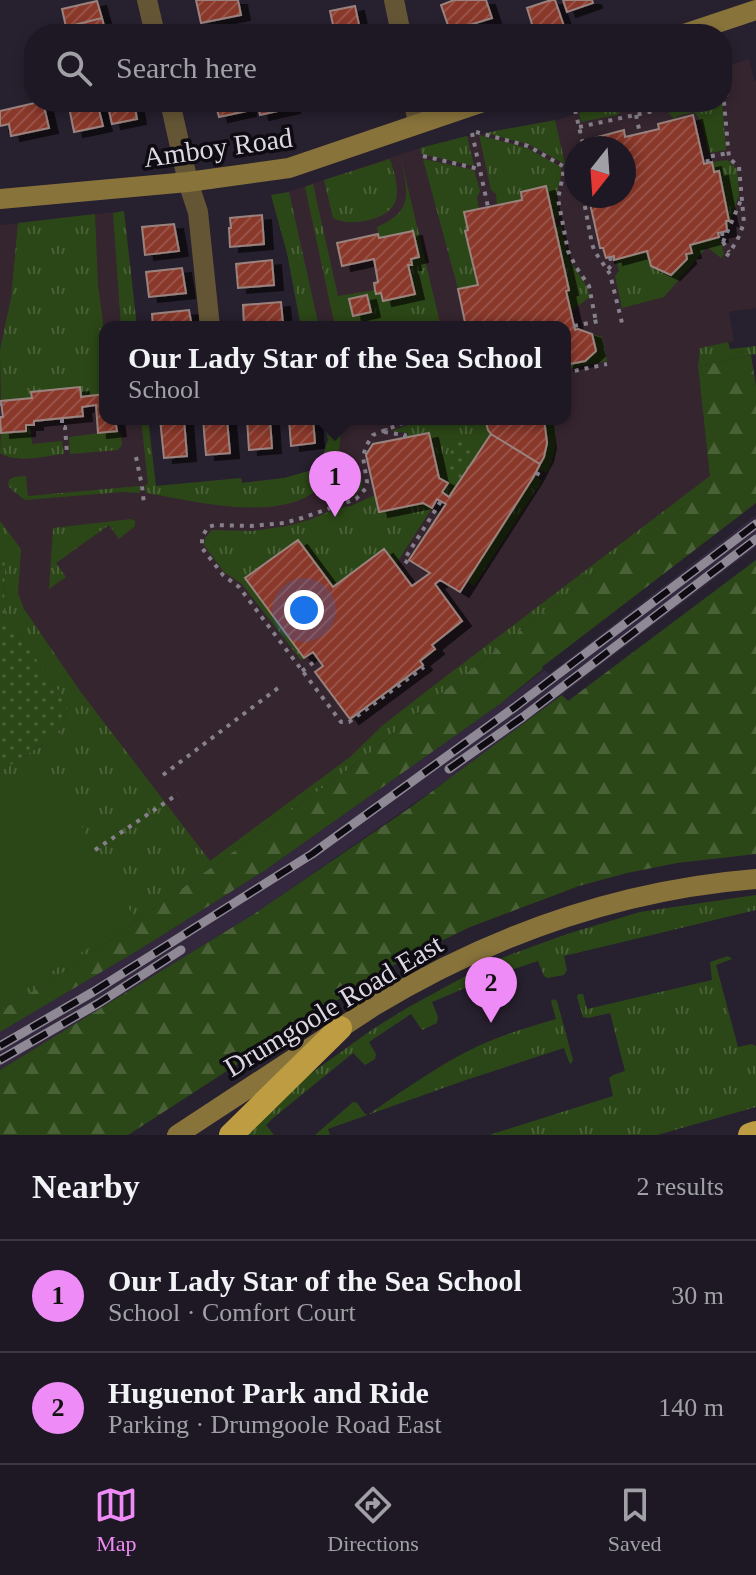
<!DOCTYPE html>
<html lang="en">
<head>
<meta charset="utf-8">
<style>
	body { margin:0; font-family:"Times New Roman",serif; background:#2a2530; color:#f1f3f6 }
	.compass { position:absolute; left:564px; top:136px; width:72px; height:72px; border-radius:50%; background:#1d1823; box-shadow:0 4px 12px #0003; rotate:197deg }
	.you { position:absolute; left:304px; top:610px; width:28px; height:28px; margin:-20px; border:6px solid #fff; border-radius:50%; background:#1a73e8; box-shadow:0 0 0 12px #1a73e833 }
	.badge { display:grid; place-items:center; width:52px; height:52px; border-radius:50%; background:#ef8bf6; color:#111; font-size:26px; font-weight:700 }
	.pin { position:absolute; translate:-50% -66px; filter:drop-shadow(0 2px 4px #0008) }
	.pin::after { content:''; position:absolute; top:42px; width:28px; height:24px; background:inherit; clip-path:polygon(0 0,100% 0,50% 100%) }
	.popup { position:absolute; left:99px; top:321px; width:472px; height:104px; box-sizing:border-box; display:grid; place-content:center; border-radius:16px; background:#1d1823; filter:drop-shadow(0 2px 6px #0005); font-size:26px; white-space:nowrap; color:#a0a0a6 }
	.popup b { font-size:30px; color:#f1f3f6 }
	.popup::after { content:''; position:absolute; left:50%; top:100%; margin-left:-16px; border:16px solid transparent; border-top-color:#1d1823 }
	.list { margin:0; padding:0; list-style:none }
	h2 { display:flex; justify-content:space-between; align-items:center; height:104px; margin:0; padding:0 32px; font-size:34px }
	h2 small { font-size:26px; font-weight:400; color:#a0a0a6 }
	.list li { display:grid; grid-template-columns:52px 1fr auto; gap:24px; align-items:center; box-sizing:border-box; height:112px; padding:0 32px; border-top:2px solid #3b3741 }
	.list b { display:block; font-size:30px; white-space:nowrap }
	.list p { margin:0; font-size:26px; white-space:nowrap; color:#a0a0a6 }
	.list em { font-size:26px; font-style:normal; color:#a0a0a6 }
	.icon { flex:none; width:44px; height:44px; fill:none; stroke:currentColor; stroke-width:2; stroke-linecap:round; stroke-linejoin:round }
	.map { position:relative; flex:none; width:756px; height:1135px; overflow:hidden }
	.search { position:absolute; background:#1d1823; box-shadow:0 4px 12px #0003; left:24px; right:24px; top:24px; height:88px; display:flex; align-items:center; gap:20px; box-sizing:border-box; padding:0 28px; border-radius:32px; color:#a0a0a6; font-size:30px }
	.sheet { height:328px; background:#1d1823 }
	nav { display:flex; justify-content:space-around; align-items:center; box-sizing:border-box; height:112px; border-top:2px solid #3b3741; background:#1d1823; font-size:22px; color:#a0a0a6 }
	nav a { display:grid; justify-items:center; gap:4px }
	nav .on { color:#ef8bf6 }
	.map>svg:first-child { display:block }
	.built { fill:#33283d }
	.education { fill:#35252f; fill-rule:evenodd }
	.grass { fill:url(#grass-tufts) }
	.forest { fill:url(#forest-firs) }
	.park { fill:url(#park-dots) }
	.pitch { fill:#2c4717 }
	.building { fill:url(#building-hatch); stroke:#9a837e; stroke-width:2; filter:url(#shadow) }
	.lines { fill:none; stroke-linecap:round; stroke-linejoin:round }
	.path { stroke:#86808c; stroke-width:4; stroke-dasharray:4 6; stroke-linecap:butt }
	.street { stroke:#645635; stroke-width:20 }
	.secondary { stroke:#88733b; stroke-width:20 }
	.highway { stroke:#be9c41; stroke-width:24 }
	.rail-casing { stroke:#8e8995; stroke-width:9 }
	.rail { stroke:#0f0b12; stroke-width:6; stroke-dasharray:18; stroke-linecap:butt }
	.labels { text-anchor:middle; stroke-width:7; stroke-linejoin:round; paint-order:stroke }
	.street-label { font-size:28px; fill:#dcd7e1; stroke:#0f0b12 }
</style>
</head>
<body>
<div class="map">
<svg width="756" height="1135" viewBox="0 0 756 1135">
	<defs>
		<pattern id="grass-tufts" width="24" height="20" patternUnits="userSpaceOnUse" patternTransform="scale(2)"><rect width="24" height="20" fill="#2c4717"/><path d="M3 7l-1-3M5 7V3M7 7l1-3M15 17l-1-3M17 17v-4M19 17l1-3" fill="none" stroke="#4a6138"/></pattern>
		<pattern id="forest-firs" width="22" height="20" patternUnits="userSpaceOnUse" patternTransform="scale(2)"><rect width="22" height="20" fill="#2c4717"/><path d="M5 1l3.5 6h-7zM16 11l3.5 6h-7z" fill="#4a6138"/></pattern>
		<pattern id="park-dots" width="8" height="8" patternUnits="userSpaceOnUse" patternTransform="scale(2)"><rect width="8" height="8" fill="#2c4717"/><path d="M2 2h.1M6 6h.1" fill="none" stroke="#4a6138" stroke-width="1.8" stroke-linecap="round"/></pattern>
		<pattern id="building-hatch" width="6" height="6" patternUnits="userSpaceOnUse" patternTransform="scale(2)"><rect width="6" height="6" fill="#893729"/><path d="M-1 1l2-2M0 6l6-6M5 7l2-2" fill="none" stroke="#995348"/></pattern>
		<filter id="shadow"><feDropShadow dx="9" dy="5" stdDeviation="0" flood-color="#0009"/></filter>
	</defs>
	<rect width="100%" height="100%" fill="#27202f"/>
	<path class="built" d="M756,515V547L468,766L254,914L0,1070V1032L142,948L264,871L500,704L544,670L549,674Z"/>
	<path class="education" d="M749,59L754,79L756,81V308L729,312L734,341L701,348L699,352L698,366L711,487L569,593L220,861L58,976L0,1011V772L60,733L68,704L4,614L5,555L0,547V225L124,211L137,327H105V419H148L156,486L241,478L242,483L284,478L319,468L328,440L324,419H565V327H301L287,253L271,195L284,193L420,148L467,136L553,121L613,102H722V67ZM576,148H624V196H576Z"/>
	<path class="grass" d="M613,102H677L658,106L646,103L631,104L625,107L617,115L581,122L579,113Z
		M722,102L726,150L709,153C704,140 705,122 694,112L677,116L675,119L668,113Z
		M555,120L565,164L528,144L485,133Z
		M479,135L527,148L561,167V176L556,196L559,218L553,220L522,200L497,205L496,194L491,190Z
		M467,136L474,166L422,154L420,148Z
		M400,155L441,327H335L305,187L313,184L338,296L375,290L381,293L383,301L414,293L408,265L412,264L379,238L377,227C416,211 407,190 400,155Z
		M390,159C394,172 400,189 395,202C388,221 348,227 333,218L324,180Z
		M423,159L474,170L480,191L477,197L479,209L464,213L478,285L458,289Z
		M727,160L737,169L739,195L727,231L726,221L729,220L719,172H714L712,162Z
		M289,192L319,327H301L287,253L271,195Z
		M124,211L137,327H121L113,213Z
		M95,214L98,285L105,338V394L81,397L80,388L31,393L32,398L1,401L0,350L11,298L18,223Z
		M561,225L569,259L587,287L590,297L571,311L566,291L569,289L555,226Z
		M719,237L724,254L721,258L707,247L664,297L622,308L615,276L619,271L616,259L647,251L651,266L671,275L687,259L686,254L692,253L690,245Z
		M592,334L602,337L607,361L566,369L565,365L585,361L596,351Z
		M728,342L730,349L756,346V354L698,366L700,348Z
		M141,419H148L156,486L241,478L242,483L284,478L319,468L328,440L324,419H339C342,436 340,451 334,467C307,532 197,501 146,493L145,485L148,484Z
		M485,419L488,430L491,434L480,450L459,438L460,480L449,497L442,492L447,483L439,478L429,434L407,437L408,433L391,431L423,420Z
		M544,419H553C558,439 556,454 547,473L537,469C547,452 548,438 544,419Z
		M26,425H30L32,444L62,441L64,454C44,456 18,464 0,453L1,433L26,431Z
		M117,431L121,434L122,445L118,450L70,454L69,437Z
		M351,469L353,471H361L362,488L351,498L329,503L339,493Z
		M535,475L542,481L478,580L474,586L467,582Z
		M26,476L28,496L140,486V493L122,492L25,500L12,490L8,485L9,480L14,477Z
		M710,476L711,487L569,593L449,687L360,761L138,920L58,976L0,1011V772L60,733L68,704L4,614L5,555L0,547V521L21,549L18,593L24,609L80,691L210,861L350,757L382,726L424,693Z
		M375,495L379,512L423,503L432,508L396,564L384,549L333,587L298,540L245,578L304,658L301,660L242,584L224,572L204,545L205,538L212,530L253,531L287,526L312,519L337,508L351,506Z
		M131,519L135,521V526L119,539L109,525L56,563L66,577L49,589L53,528Z
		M756,895V910L564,956L567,970L564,975L547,978L544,976L538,961L496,975L432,1002L438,1017L437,1023L422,1030L411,1014L369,1042L376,1054L375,1059L365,1065L353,1053L272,1119L266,1125L274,1135H240L275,1099L373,1029L407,1008L493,961L567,934L640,912Z
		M728,956L732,959L716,965L738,1047L752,1044L756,1046V1107L657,1135H489L613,1096L609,1078L613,1075L625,1071L610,1013L588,1018L583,1017L577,997L578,994H583L587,1009L712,980L710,962Z
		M554,999L557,1001L573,1060L571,1064L569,1062L564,1048L466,1080L328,1129L330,1135H315L353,1102L357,1103L365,1114L368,1115C402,1091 436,1067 474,1048C499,1036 528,1027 556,1019L551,1001Z"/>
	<path class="forest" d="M751,355L756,386V503L542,667L543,669L500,704L264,871L142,948L0,1032V1011L58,976L138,920L360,761L449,687L569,593L711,487L698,366Z
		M756,560V854L677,863L627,873L579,886L470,927L402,960L318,1012L128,1135H0V1070L254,914L411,807L562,695L568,701Z"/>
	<path class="park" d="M460,437L480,450L460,480L441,468Z
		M0,547L5,554L4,614L68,704L60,733L0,772Z"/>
	<path class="pitch" d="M43,759L135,919L0,1004V786Z"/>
	<path class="building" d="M196,0H238L241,15L201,23Z
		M454,0H486L492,18L450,31L441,5Z
		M551,0H555L566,32L560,34H535L527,8Z
		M563,0H592L593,3L567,12Z
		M97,1L102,18L66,27L62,9Z
		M355,6L361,34H335L330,11Z
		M102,18L106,34H68L66,27Z
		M39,102H43L49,128L11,136L9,124L0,126V111Z
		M68,102H97L103,126L74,132Z
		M107,102H134L137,119L112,124Z
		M215,102H290L291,108L260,115L257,103L247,106V111L219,117Z
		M693,115L704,164L712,162L714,172L719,171L729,221H726L727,231L718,233L719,237L690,245L692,253L686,254L687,259L671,275L651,266L647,251L614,260V256L606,258L603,248H600L589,199L593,198L592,196H624V148H592L590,139L624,130L625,137L659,129L658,124Z
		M546,186L569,290L566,291L575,330L578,329L592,334L596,351L585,361L565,365V327H466L458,289L478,285L465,231L468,230L464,212L522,200L521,192Z
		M262,215L264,244L230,247L229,228H231L230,218Z
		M174,224L179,251L145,255L142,227Z
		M413,231L419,257L411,259L412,265H408L415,294L383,301L381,293L376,294L375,290L374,283L378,282L374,259L342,266L337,243L378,234L379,238Z
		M272,260L274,285L238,288L236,264Z
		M182,268L186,293L149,297L146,272Z
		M367,295L371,312L353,316L349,299Z
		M281,302L283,324L244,327L243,305Z
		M189,310L192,327H153L152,314Z
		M80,387L81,397L105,394V419H115L117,431L98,433L96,405L82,407L83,416L34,421V425H26V431L1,433L0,417H3L1,401L32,398L31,392Z
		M160,419H184L187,456L164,458Z
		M203,419H227L230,453L206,455Z
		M247,419H270L272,448L249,450Z
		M289,419H313L315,443L291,446Z
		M485,419H544L547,443L544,457L540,464L491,434L488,430Z
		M429,433L439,478L448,483L442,492L449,497L491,434L540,464L534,476L460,592L440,580L435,584L462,621L432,645L435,649L420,661L423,665L350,719L315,672L323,666L313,652L304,658L245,578L298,540L333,587L384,549L412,586L430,573L409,560L446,504L437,499L432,508L423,503L379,512L366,455L373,444Z"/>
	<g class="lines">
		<path class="path" d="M722,63L728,89L724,102L729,158L739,167L744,223L737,241L724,260
			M575,110L584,148
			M636,115L640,134
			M579,127L696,102
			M476,132L528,146L563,166V175L558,199L568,251L576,267L589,286L596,322
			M472,133L488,207
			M423,156L479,169
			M708,163L707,157L729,153
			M583,196L592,244L595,252L610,274L623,327
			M722,232L723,242L729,252
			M723,242L741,200
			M608,269L612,265L610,257
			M574,326L599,321
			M565,373L607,364
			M0,404H2
			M62,419V427H65L67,454
			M382,419L386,430
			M413,419L373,435L366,446L363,457L367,482L366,488L356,499L302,518L284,523L250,526L215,525L208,527L202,537V548L223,575L239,587L341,722H349L424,667
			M384,432L405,435V438
			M136,457L142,486L144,504
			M536,473L544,477
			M408,563L404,560L441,501
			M302,671L318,659
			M163,775L282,685
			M95,850L178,794"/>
		<path class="street" d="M147,0L155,34
			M394,0L401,34
			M170,102L188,182L198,212L210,327
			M414,102L418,124"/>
		<path class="secondary" d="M684,34L756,10
			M0,199L188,182L289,168L483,102
			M177,1135L374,1006C492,935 618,890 756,879"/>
		<path class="highway" d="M231,1135L340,1028
			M750,1135L756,1133"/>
		<defs>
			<path id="rail" d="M449,769L523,717L756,539
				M0,1046L93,992L312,854L515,707L756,524
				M0,1060L99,1003L181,950"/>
		</defs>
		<use href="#rail" class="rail-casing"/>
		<use href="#rail" class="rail"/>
	</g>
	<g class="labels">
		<g class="street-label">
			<text transform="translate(218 147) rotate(-8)" y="10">Amboy Road</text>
			<text transform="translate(333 1005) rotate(-31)" y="10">Drumgoole Road East</text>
		</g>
	</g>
</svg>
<svg class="compass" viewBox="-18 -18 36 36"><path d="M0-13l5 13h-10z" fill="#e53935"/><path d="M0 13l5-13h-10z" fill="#a0a0a6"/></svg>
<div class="you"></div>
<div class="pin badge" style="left:335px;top:517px">1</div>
<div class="popup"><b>Our Lady Star of the Sea School</b>School</div>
<div class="pin badge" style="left:491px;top:1023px">2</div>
<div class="search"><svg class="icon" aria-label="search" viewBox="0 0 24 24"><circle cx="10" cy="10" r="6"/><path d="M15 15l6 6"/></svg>Search here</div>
</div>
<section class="sheet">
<h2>Nearby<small>2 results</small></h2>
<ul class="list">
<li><span class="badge">1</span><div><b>Our Lady Star of the Sea School</b><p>School · Comfort Court</p></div><em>30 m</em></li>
<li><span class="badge">2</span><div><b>Huguenot Park and Ride</b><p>Parking · Drumgoole Road East</p></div><em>140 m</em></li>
</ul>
</section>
<nav>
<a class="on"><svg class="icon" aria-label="map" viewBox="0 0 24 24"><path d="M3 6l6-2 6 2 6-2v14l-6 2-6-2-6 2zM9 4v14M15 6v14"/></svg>Map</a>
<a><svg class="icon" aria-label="directions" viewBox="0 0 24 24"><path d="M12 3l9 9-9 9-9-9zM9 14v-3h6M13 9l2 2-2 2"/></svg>Directions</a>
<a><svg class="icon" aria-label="saved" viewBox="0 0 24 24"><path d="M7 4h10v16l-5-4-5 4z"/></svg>Saved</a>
</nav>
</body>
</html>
